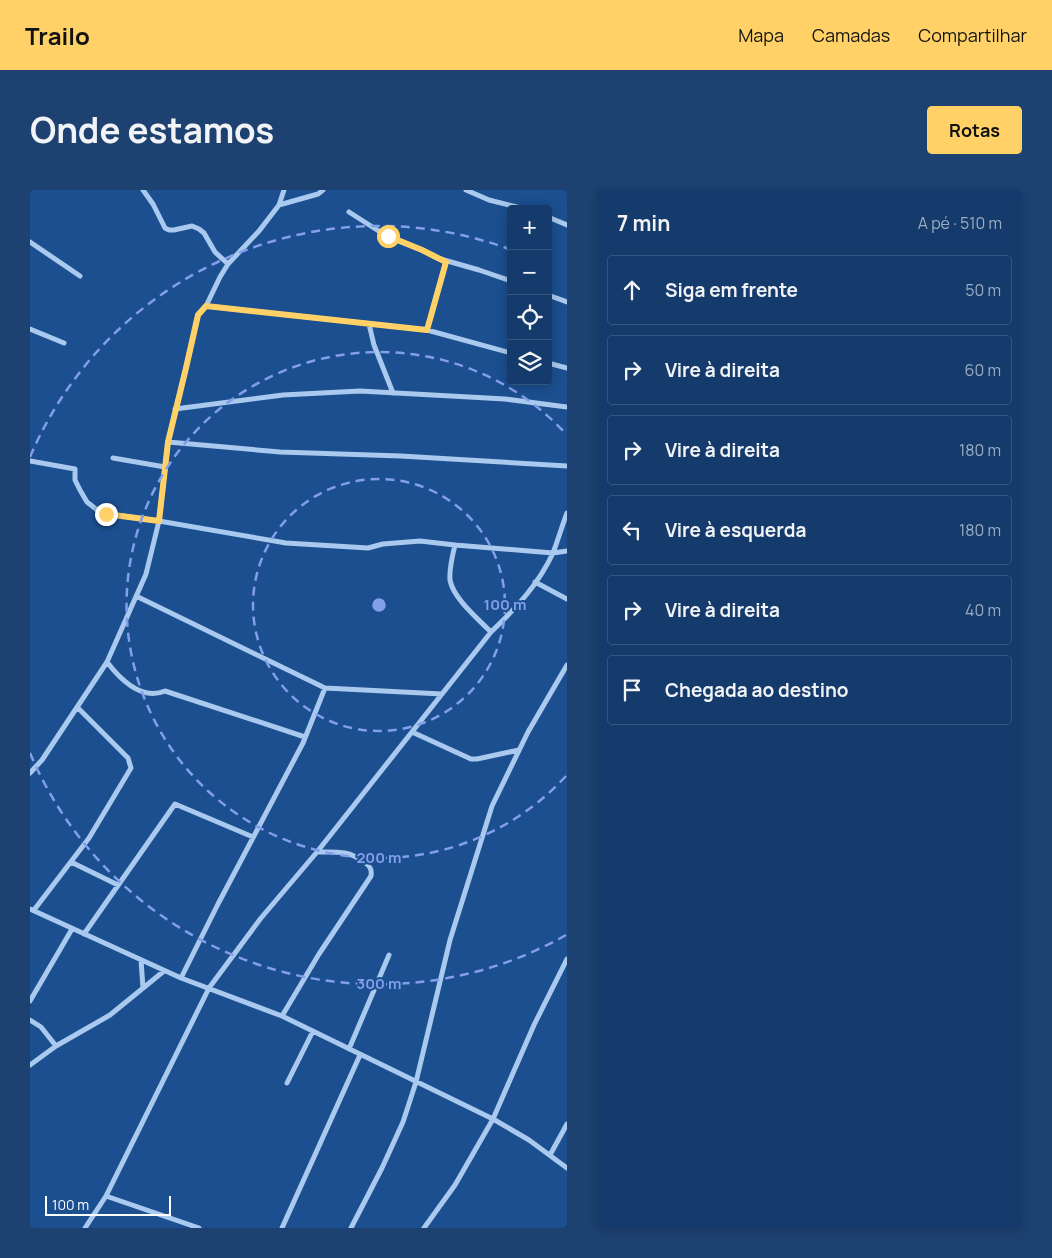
<!DOCTYPE html>
<html lang="pt">
<head>
<meta charset="utf-8">
<style>
	body { margin:0; font-family:Manrope,sans-serif; background:#1d4271; color:#f1f3f6 }
	.controls { position:absolute; right:15px; top:15px; display:grid; overflow:hidden; border-radius:5px; box-shadow:0 2px 12px #0003 }
	.controls button { width:45px; height:45px; display:grid; place-items:center; padding:0; border:0; border-bottom:1px solid #33557e; background:#143b6b; color:#f1f3f6; font:25px sans-serif }
	.scale { position:absolute; left:15px; bottom:12px; width:126px; box-sizing:border-box; padding-left:5px; border:2px solid #fff; border-top:0; font-size:14px; line-height:18px; white-space:nowrap; color:#fff; -webkit-text-stroke:4px #1b4f8f; paint-order:stroke }
	.stop { position:absolute; width:15px; height:15px; margin:-11px; border:4px solid #ffd166; border-radius:50%; background:#fff }
	.stop.end { background:#ffd166; border-color:#fff; box-shadow:0 1px 5px #0008 }
	.list { margin:0; padding:0; list-style:none }
	h2 { display:flex; justify-content:space-between; align-items:center; height:65px; margin:0; padding:0 20px; font-size:21px }
	h2 small { font-size:16px; font-weight:400; color:#9dadc1 }
	.list li { display:grid; grid-template-columns:32px 1fr auto; gap:15px; align-items:center; box-sizing:border-box; height:70px; margin:0 10px 10px; padding:0 10px; border:1px solid #33557e; border-radius:5px }
	.list b { display:block; font-size:19px; white-space:nowrap }
	.list em { font-size:16px; font-style:normal; color:#9dadc1 }
	.icon { flex:none; width:28px; height:28px; fill:none; stroke:currentColor; stroke-width:2; stroke-linecap:round; stroke-linejoin:round }
	.map { position:relative; flex:none; width:537px; height:1038px; overflow:hidden; border-radius:5px }
	header { display:flex; align-items:center; gap:30px; box-sizing:border-box; height:70px; padding:0 25px; background:#ffd166; color:#111 }
	header strong { font-size:24px }
	nav { display:flex; gap:28px; margin-inline-start:auto; font-size:18px }
	.intro { display:flex; align-items:center; justify-content:space-between; box-sizing:border-box; height:120px; padding:0 30px }
	h1 { margin:0; font-size:35px }
	.button { padding:12px 22px; border-radius:5px; background:#ffd166; color:#111; font-size:18px; font-weight:700 }
	main { display:flex; gap:30px; padding:0 30px }
	aside { flex:1; background:#143b6b; border-radius:5px; box-shadow:0 2px 12px #0003 }
	.map>svg:first-child { display:block }
	.lines { fill:none; stroke-linecap:round; stroke-linejoin:round }
	.street { stroke:#a9c9ee; stroke-width:5 }
	.route { stroke:#ffd166; stroke-width:6 }
	.ring { fill:none; stroke:#839eea; stroke-width:2.5; stroke-dasharray:9 6 }
	.centre { fill:#839eea; stroke:#1b4f8f; stroke-width:2.5 }
	.ring-label { font-size:15px; text-anchor:middle; font-weight:bold; fill:#839eea; stroke:#1b4f8f; stroke-width:4; stroke-linejoin:round; paint-order:stroke }
</style>
</head>
<body>
<header>
<strong>Trailo</strong>
<nav><a>Mapa</a><a>Camadas</a><a>Compartilhar</a></nav>
</header>
<div class="intro"><h1>Onde estamos</h1><a class="button">Rotas</a></div>
<main>
<div class="map">
<svg width="537" height="1038" viewBox="0 0 537 1038">
	<rect width="100%" height="100%" fill="#1b4f8f"/>
	<g class="lines">
		<path class="street" d="M113,0L123,14L135,38L139,40H144L162,36L169,39L174,43L185,62L198,74
			M436,0L459,10L495,19
			M249,15L288,4L293,0
			M319,22L358,47L392,60L407,68L449,80L481,91
			M518,27L537,35
			M0,52L50,86
			M518,105L537,112
			M176,116L397,140L481,163
			M339,134L344,155L363,203
			M0,139L34,153
			M397,140L416,72
			M518,173L537,178
			M145,219L253,205L330,201L475,209L537,217
			M138,252L250,262L371,266L537,276
			M83,268L135,277
			M0,271L45,279V290L50,300L57,312L71,323L129,331L256,353L338,358L353,354L390,351L425,355L523,363L537,361
			M425,355C422,367 419,379 420,390C423,408 448,429 461,442
			M505,392L537,409
			M106,406L295,498
			M77,472C90,489 111,511 135,501L275,547
			M382,542L441,569H447L489,560
			M0,583L12,570L77,472L116,384L129,331L138,252L156,178L168,125L176,116L190,87L198,74L229,41L249,15L254,0
			M41,672L88,695
			M0,719L151,788L252,826L463,929L499,950L537,978
			M4,720L59,648L101,578L98,568L47,517
			M54,744L145,614L223,647
			M111,770L113,798
			M151,788L188,714L273,553L295,498L412,504
			M0,811L42,739
			M252,826L289,764L341,686C342,679 340,676 334,672C318,660 307,662 287,662
			M0,830L11,837L26,856
			M319,859L359,765
			M0,875L26,856L80,825L134,781
			M257,893L283,841
			M520,965L537,934
			M76,1006L169,1038
			M55,1038L76,1006L179,798L231,728L287,662L461,442C486,418 508,395 523,363C528,350 532,336 537,323
			M252,1038L330,865
			M321,1038L352,978L373,932L386,892L420,750L462,616L498,542L537,475
			M394,1038L425,995L463,929L504,835L537,769"/>
	</g>
	<g class="lines">
		<path class="route" d="M76,324L129,331L138,252L156,178L168,125L176,116L397,140L416,72L392,60L358,46"/>
	</g>
	<g class="ring">
		<circle cx="349" cy="415" r="126"/>
		<path d="M536 586A253 253 0 1 1 536 244"/>
		<path d="M536 745A379 379 0 0 1 0 563M0 267A379 379 0 0 1 479 59"/>
	</g>
	<circle cx="349" cy="415" r="8" class="centre"/>
	<g class="ring-label">
		<text x="475" y="420">100 m</text>
		<text x="349" y="673">200 m</text>
		<text x="349" y="799">300 m</text>
	</g>
</svg>
<div class="controls">
<button>+</button>
<button>−</button>
<button><svg class="icon" aria-label="locate" viewBox="0 0 24 24"><circle cx="12" cy="12" r="6"/><path d="M12 2v4M12 18v4M2 12h4M18 12h4"/></svg></button>
<button><svg class="icon" aria-label="layers" viewBox="0 0 24 24"><path d="M12 4l9 5-9 5-9-5zM3 14l9 5 9-5"/></svg></button>
</div>
<div class="scale">100 m</div>
<div class="stop" style="left:358px;top:46px"></div>
<div class="stop end" style="left:76px;top:324px"></div>
</div>
<aside>
<h2>7 min<small>A pé · 510 m</small></h2>
<ul class="list">
<li><svg class="icon" aria-label="ahead" viewBox="0 0 24 24"><path d="M12 20V5M6 11l6-6 6 6"/></svg><div><b>Siga em frente</b></div><em>50 m</em></li>
<li><svg class="icon" aria-label="right" viewBox="0 0 24 24"><path d="M7 20v-9h11M14 6l5 5-5 5"/></svg><div><b>Vire à direita</b></div><em>60 m</em></li>
<li><svg class="icon" aria-label="right" viewBox="0 0 24 24"><path d="M7 20v-9h11M14 6l5 5-5 5"/></svg><div><b>Vire à direita</b></div><em>180 m</em></li>
<li><svg class="icon" aria-label="left" viewBox="0 0 24 24"><path d="M17 20v-9H6M10 6l-5 5 5 5"/></svg><div><b>Vire à esquerda</b></div><em>180 m</em></li>
<li><svg class="icon" aria-label="right" viewBox="0 0 24 24"><path d="M7 20v-9h11M14 6l5 5-5 5"/></svg><div><b>Vire à direita</b></div><em>40 m</em></li>
<li><svg class="icon" aria-label="arrive" viewBox="0 0 24 24"><path d="M6 21V4h12l-3 4 3 4H6"/></svg><div><b>Chegada ao destino</b></div></li>
</ul>
</aside>
</main>
</body>
</html>
